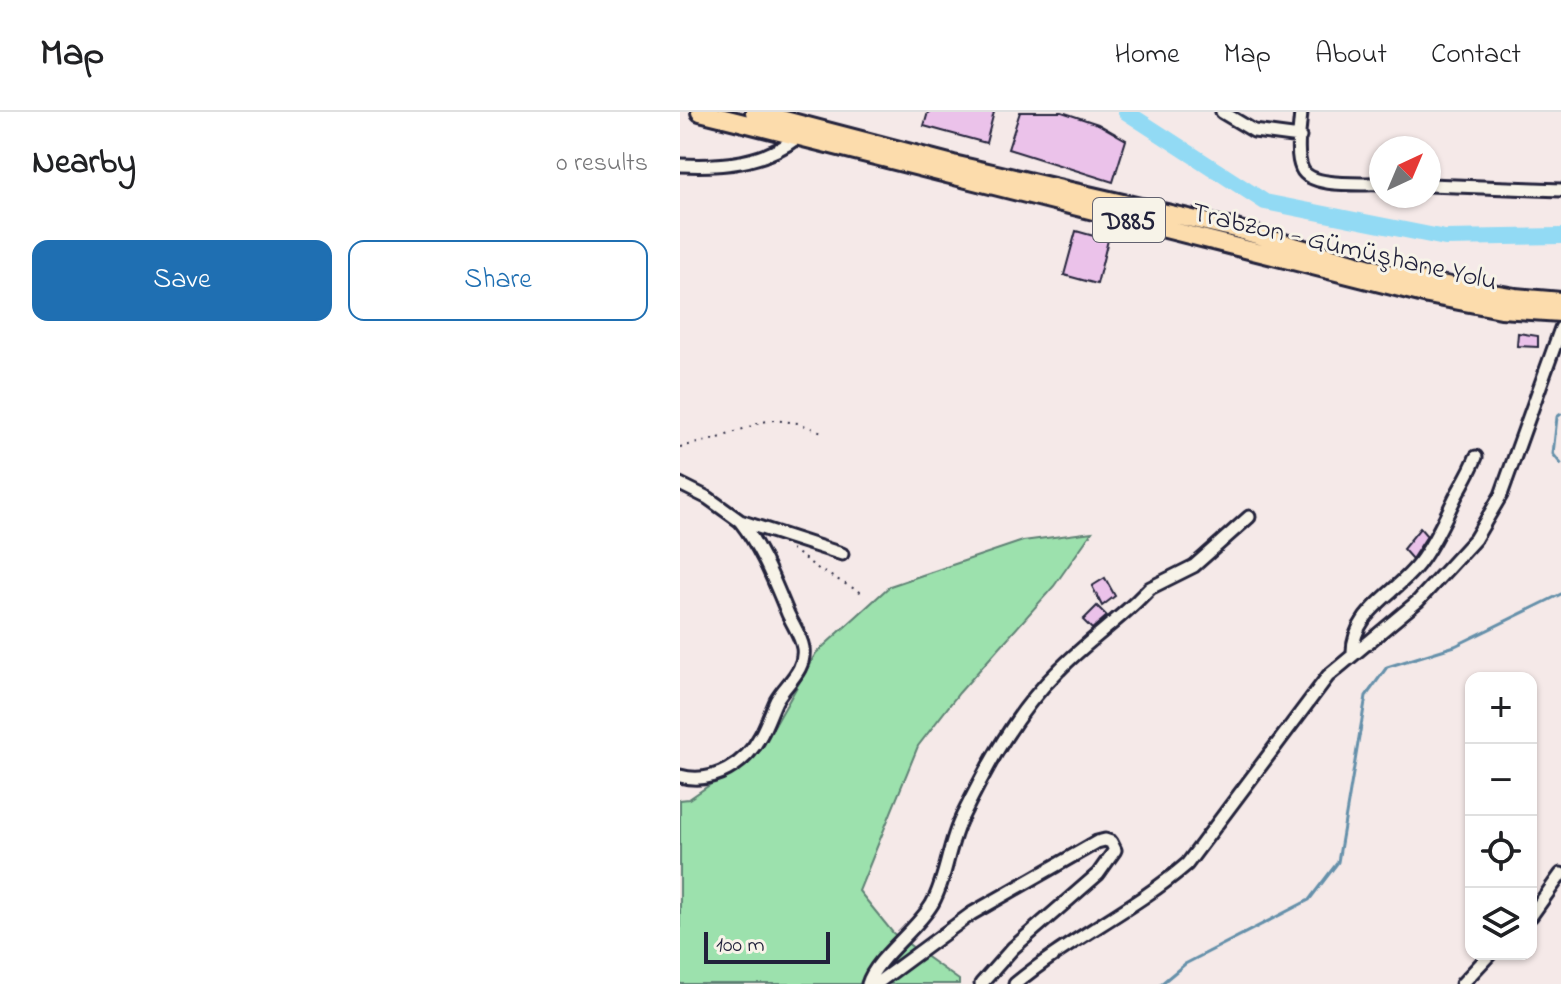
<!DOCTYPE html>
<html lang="en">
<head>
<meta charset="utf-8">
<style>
	body { margin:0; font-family:"Indie Flower",sans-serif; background:#f2f2f2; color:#202124 }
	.controls { position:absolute; right:24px; bottom:24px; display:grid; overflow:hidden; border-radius:16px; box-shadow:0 2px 6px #0004 }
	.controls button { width:72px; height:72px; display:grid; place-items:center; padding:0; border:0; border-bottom:2px solid #e0e0e0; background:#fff; color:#202124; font:40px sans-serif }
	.compass { position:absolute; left:689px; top:24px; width:72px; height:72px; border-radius:50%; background:#fff; box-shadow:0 2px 6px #0004; rotate:44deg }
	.scale { position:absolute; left:24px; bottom:20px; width:126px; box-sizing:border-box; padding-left:8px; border:4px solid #22223b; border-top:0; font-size:22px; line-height:28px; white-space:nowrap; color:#22223b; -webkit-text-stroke:6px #f7f3e8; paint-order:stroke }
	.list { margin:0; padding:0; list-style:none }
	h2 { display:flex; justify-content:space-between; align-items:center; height:104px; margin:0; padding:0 32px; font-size:34px }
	h2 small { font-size:26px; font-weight:400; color:#757577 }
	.actions { display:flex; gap:16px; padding:24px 32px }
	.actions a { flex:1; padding:18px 0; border:2px solid #1f6fb2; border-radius:16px; text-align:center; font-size:28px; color:#1f6fb2 }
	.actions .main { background:#1f6fb2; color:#fff }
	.icon { flex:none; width:44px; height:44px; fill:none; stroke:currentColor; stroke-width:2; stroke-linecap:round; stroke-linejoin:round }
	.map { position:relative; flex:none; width:881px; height:872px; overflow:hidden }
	header { display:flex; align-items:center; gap:48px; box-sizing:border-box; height:112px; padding:0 40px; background:#fff; border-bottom:2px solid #e0e0e0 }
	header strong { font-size:38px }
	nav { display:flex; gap:44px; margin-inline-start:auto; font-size:28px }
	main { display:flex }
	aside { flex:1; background:#fff }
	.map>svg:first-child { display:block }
	.green { fill:#9ce1ad; stroke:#5f8274; stroke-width:2 }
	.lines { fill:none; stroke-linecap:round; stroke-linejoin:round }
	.stream { stroke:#6590aa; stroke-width:3 }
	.river { stroke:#92daf4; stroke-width:16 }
	.building { fill:#ebc2ea; stroke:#22223b; stroke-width:2 }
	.minor-casing { stroke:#22223b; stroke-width:17 }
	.highway-casing { stroke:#22223b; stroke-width:22 }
	.path { stroke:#22223b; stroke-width:2; stroke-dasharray:2 6; stroke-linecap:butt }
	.minor { stroke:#f7f3e8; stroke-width:11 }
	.highway { stroke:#fcdcac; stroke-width:16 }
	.labels { text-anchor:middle; stroke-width:6; stroke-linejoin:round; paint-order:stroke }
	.shield { fill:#f7f3e8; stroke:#62616f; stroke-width:2 }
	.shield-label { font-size:26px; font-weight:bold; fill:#22223b }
	.street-label { font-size:28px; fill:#22223b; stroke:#f7f3e8 }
</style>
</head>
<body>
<header>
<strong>Map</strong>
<nav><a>Home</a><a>Map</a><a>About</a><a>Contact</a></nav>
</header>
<main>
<aside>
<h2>Nearby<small>0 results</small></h2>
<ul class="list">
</ul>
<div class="actions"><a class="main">Save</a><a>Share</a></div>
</aside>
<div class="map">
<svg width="881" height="872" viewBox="0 0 881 872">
	<rect width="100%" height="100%" fill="#f5e9e8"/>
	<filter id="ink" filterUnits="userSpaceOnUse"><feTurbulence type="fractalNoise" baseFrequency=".0125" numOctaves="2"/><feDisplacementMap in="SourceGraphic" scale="16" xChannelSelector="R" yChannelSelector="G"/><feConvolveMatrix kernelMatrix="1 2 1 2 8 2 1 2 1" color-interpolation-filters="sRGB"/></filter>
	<g filter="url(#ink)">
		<path class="green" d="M412,420L374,474L279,581L238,634L179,779L213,821L279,868V872H0V688L9,687L81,638L136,541L210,474L343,429Z"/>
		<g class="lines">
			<path class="stream" d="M881,302L877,305L873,342L881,352
				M481,872L505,852L629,788L658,750L686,584L707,555L775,534L881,482"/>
			<path class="river" d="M446,0L585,90L765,126L881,124"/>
		</g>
		<path class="building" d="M248,0H314L306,31L244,14Z
			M340,0H382L418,12L446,28L433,70L328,37Z
			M396,119L428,128L417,172L384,163Z
			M838,221L858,224V235L837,234Z
			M740,416L747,424L732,447L723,437Z
			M425,466L435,484L422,494L412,474Z
			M417,494L427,504L412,517L403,508Z"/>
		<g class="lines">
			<defs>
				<path id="minor" d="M542,0L574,19L620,25
					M621,0C620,16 615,42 622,57C631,76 682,71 701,72
					M0,53C42,55 83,52 118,25
					M749,73L881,78
					M0,372L28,386L60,409L162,442
					M673,543C671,499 718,481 740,450C755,430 765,406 776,384C783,371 791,358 796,345
					M0,664C33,673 66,652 81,623C87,612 91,600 96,589C106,571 126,559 123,536C121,524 113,513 108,502C94,469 82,437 60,409
					M851,804L881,762
					M188,872C196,846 236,819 252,792C267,765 268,732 282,705C308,652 336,600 379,558C403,533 432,513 457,489L470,476L514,454L569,405
					M196,872L291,802L417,730L425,728L431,730L435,738L418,762L333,836L301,872
					M335,872C389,827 454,798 507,752L648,564L738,489L795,427L821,383L881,216
					M782,872L810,842"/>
				<path id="highway" d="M20,0L748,183L821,197L881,201
					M74,0L273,52L556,117L725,166L835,185L881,189"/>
			</defs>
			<use href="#minor" class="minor-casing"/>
			<use href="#highway" class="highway-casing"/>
			<path class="path" d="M0,335L36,327L82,310L94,308L118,311L142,320
				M111,437L140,458L182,481"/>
			<use href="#minor" class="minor"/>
			<use href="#highway" class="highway"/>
		</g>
	</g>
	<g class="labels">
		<rect class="shield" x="413" y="86" width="72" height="44" rx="6"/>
		<g class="shield-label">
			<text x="449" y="117">D885</text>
		</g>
		<g class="street-label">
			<text transform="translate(665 133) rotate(13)" y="10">Trabzon - Gümüşhane Yolu</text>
		</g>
	</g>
</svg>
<div class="controls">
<button>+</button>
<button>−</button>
<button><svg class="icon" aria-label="locate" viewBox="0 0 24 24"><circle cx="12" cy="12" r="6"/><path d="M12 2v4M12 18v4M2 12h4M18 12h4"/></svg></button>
<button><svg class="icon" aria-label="layers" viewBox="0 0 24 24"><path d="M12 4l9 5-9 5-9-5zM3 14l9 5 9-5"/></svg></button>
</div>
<svg class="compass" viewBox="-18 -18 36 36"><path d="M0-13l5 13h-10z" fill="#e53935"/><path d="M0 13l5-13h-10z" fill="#757577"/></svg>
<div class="scale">100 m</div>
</div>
</main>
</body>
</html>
